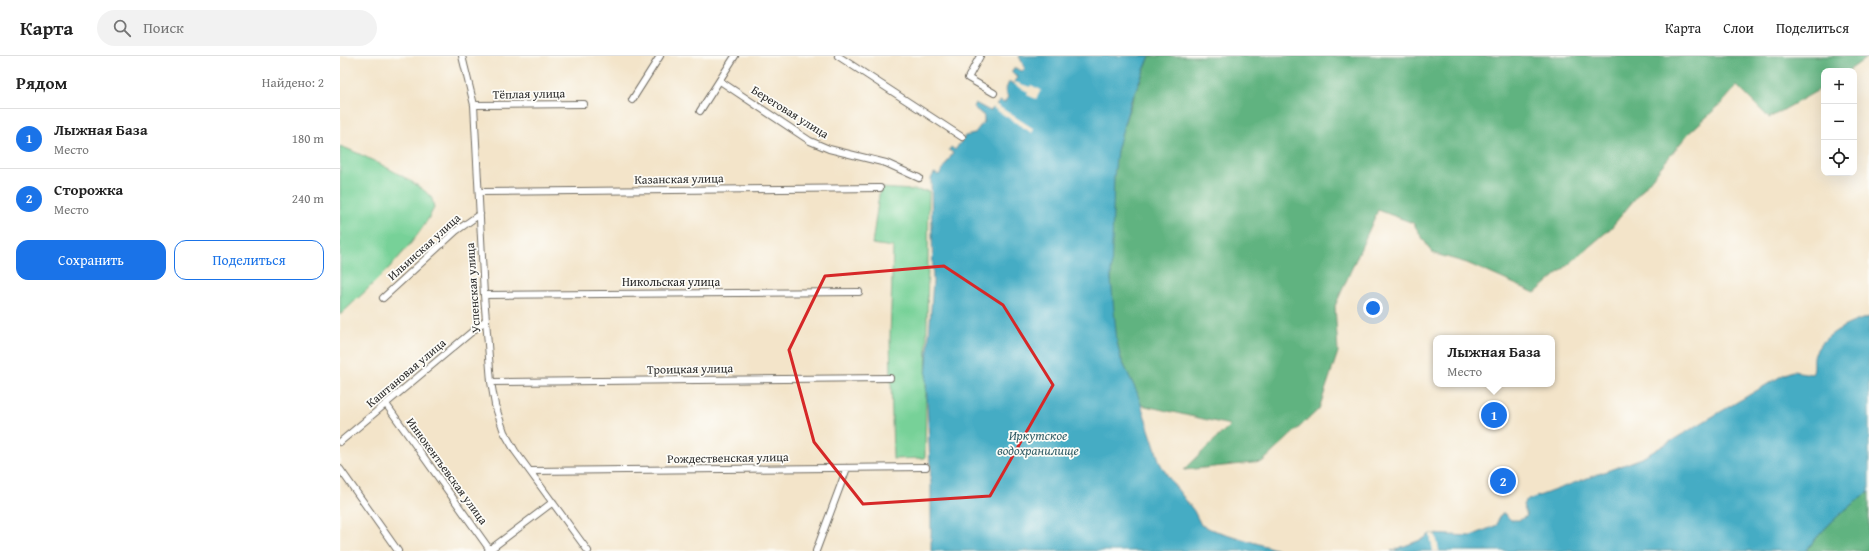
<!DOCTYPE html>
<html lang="ru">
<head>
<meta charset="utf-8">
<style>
	body { margin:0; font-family:"Gentium Book Plus",serif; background:#f2f2f2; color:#222 }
	.controls { position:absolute; right:12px; top:12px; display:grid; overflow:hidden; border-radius:8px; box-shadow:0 4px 16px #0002 }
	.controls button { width:36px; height:36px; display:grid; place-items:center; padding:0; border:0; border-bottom:1px solid #e0e0e0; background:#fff; color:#222; font:20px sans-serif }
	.you { position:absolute; left:1033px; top:252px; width:14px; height:14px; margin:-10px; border:3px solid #fff; border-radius:50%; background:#1a73e8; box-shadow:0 0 0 6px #1a73e833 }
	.badge { display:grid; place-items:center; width:26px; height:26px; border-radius:50%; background:#1a73e8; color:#fff; font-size:13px; font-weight:700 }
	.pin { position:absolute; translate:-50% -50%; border:2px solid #fff; box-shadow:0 1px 4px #0006 }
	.popup { position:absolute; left:1093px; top:279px; width:122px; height:52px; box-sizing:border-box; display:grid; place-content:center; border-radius:8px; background:#fff; filter:drop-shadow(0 1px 3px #0005); font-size:13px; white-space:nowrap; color:#767676 }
	.popup b { font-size:15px; color:#222 }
	.popup::after { content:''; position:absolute; left:50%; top:100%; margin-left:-8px; border:8px solid transparent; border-top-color:#fff }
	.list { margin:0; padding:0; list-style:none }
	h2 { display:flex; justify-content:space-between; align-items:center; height:52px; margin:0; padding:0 16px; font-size:17px }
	h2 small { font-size:13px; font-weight:400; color:#767676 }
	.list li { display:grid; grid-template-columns:26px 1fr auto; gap:12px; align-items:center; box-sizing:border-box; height:60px; padding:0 16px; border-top:1px solid #e0e0e0 }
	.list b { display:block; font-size:15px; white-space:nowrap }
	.list p { margin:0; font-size:13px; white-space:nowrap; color:#767676 }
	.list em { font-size:13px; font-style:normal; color:#767676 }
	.actions { display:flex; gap:8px; padding:12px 16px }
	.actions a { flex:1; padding:9px 0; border:1px solid #1a73e8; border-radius:12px; text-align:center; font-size:14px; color:#1a73e8 }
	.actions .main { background:#1a73e8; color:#fff }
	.icon { flex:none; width:22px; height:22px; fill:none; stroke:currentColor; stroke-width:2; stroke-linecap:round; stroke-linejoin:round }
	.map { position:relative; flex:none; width:1529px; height:495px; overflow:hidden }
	header { display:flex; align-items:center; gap:24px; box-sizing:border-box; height:56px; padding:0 20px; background:#fff; border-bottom:1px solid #e0e0e0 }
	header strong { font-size:19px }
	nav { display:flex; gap:22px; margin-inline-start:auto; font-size:14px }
	.search { width:280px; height:36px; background:#f2f2f2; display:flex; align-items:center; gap:10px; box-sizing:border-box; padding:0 14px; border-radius:22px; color:#767676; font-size:15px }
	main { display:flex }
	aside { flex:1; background:#fff }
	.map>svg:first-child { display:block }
	.green { fill:#77d198; stroke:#517e62 }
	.forest { fill:#61b380; stroke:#466f56 }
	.water { fill:#44acc4; stroke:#386c78 }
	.pier { fill:#f3e4c9 }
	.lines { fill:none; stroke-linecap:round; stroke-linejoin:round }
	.street-casing { stroke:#716c62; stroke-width:8 }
	.street { stroke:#fff; stroke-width:6 }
	.marked { fill:none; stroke:#d62828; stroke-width:3; stroke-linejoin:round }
	.labels { text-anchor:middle; stroke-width:3.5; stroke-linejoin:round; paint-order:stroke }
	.street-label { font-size:12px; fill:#2b2b2b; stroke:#fdfcf7 }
	.water-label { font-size:13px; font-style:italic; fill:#355f68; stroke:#fdfcf7 }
</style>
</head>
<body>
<header>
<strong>Карта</strong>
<div class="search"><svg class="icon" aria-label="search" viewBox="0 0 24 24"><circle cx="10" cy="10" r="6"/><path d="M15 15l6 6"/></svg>Поиск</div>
<nav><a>Карта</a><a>Слои</a><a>Поделиться</a></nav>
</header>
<main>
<aside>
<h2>Рядом<small>Найдено: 2</small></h2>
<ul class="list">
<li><span class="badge">1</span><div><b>Лыжная База</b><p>Место</p></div><em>180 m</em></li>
<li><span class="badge">2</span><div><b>Сторожка</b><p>Место</p></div><em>240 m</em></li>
</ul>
<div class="actions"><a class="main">Сохранить</a><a>Поделиться</a></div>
</aside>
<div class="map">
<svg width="1529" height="495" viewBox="0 0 1529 495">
	<rect width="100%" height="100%" fill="#fdfcf7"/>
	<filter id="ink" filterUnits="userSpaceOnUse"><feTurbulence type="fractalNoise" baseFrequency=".025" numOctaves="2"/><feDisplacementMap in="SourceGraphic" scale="8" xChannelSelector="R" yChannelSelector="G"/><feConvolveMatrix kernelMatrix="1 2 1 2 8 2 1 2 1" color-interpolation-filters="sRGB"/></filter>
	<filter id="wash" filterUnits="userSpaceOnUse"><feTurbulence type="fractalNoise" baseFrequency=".012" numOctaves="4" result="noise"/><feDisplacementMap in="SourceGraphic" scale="16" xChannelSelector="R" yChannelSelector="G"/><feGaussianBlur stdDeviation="0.9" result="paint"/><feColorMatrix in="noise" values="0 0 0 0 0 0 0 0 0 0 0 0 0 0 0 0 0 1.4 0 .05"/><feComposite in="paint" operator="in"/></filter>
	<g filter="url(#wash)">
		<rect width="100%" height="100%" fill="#f3e4c9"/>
		<path class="green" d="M0,90C20,97 77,125 90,140C93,143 93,148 94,152C75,191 32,229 0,259Z
			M540,132L589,135L585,402L553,403L550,281L553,191L532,188Z"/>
		<path class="forest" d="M810,0H1529L1508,15H1484V31L1429,62L1397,30L1383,46L1348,78L1270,173L1195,237L1127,207L1092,197L1073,167L1038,154L995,250L998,296L979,353L922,406L844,414L890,369L801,349C794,328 781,309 777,287C770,253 771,216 771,182C772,153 771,122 777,94C784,61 798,31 810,0Z
			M1529,436V495H1466C1484,471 1504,453 1529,436Z"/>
		<path class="water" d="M679,0H810L791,45L784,68L777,95L774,121L771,223L777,286L781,303L797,336L820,407L829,422L854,455L861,469L873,474L942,495H591V429L586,323L593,225L591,123L594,117L599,119L613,97L609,94L611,91L615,94L625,80L634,78L644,65V60L633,51L635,47L650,55L660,45L664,47L668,41L665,35L669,26L674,28L677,21L672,17V14L675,12L682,15L685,13Z
			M1529,261V436C1504,453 1484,471 1466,495H1051L1083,483L1090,478L1131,480L1157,469L1159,460L1164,457L1171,464H1179L1187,460L1183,449L1185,445L1302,402L1443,319L1453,315L1472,318C1476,312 1472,304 1475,297C1484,278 1510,266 1529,261Z"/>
		<path class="pier" d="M675,26L690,31L691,29L701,34L696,43L687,39L688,36L679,31L674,28Z
			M655,48L694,73L692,77L653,52Z
			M1090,478H1093L1096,480L1099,495H1093Z"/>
	</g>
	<g filter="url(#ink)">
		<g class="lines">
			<defs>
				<path id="street" d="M122,0L134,49L144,239L151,326L155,349L164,376L175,395L248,495
					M498,0L622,81
					M640,0L628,22L654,37
					M380,25L470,85L489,93L546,107L579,122
					M292,44L320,0
					M134,49L244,48
					M360,55L395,0
					M139,136L540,132
					M144,239L519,236
					M43,242L116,175L140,158
					M151,326L550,322
					M46,348L150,494
					M0,386L146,264
					M0,413L58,495
					M191,415L586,411
					M148,495L213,446
					M476,495L507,412"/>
			</defs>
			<use href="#street" class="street-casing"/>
			<use href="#street" class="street"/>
		</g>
	</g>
	<path class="marked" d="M604,210L663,249L713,329L650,440L523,448L474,386L449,294L485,220Z"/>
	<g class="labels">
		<g class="street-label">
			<text transform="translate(189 38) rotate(-1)" y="4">Тёплая улица</text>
			<text transform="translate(450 56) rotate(32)" y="4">Береговая улица</text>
			<text transform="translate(339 123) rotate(-1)" y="4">Казанская улица</text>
			<text transform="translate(84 191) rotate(-42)" y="4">Ильинская улица</text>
			<text x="331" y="230">Никольская улица</text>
			<text transform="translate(133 232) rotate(-94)" y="4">Успенская улица</text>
			<text transform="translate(350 313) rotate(-1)" y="4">Троицкая улица</text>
			<text transform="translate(66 317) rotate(-40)" y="4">Каштановая улица</text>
			<text transform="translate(388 402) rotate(-1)" y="4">Рождественская улица</text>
			<text transform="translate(107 415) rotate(54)" y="4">Иннокентьевская улица</text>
		</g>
		<g class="water-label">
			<text x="698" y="384">Иркутское<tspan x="698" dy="15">водохранилище</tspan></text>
		</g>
	</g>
</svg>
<div class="controls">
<button>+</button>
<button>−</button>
<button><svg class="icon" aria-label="locate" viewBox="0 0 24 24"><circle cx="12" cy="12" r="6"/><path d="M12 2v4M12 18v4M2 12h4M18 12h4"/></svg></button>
</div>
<div class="you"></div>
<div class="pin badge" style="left:1154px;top:359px">1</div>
<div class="popup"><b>Лыжная База</b>Место</div>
<div class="pin badge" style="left:1163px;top:425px">2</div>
</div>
</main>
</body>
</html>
